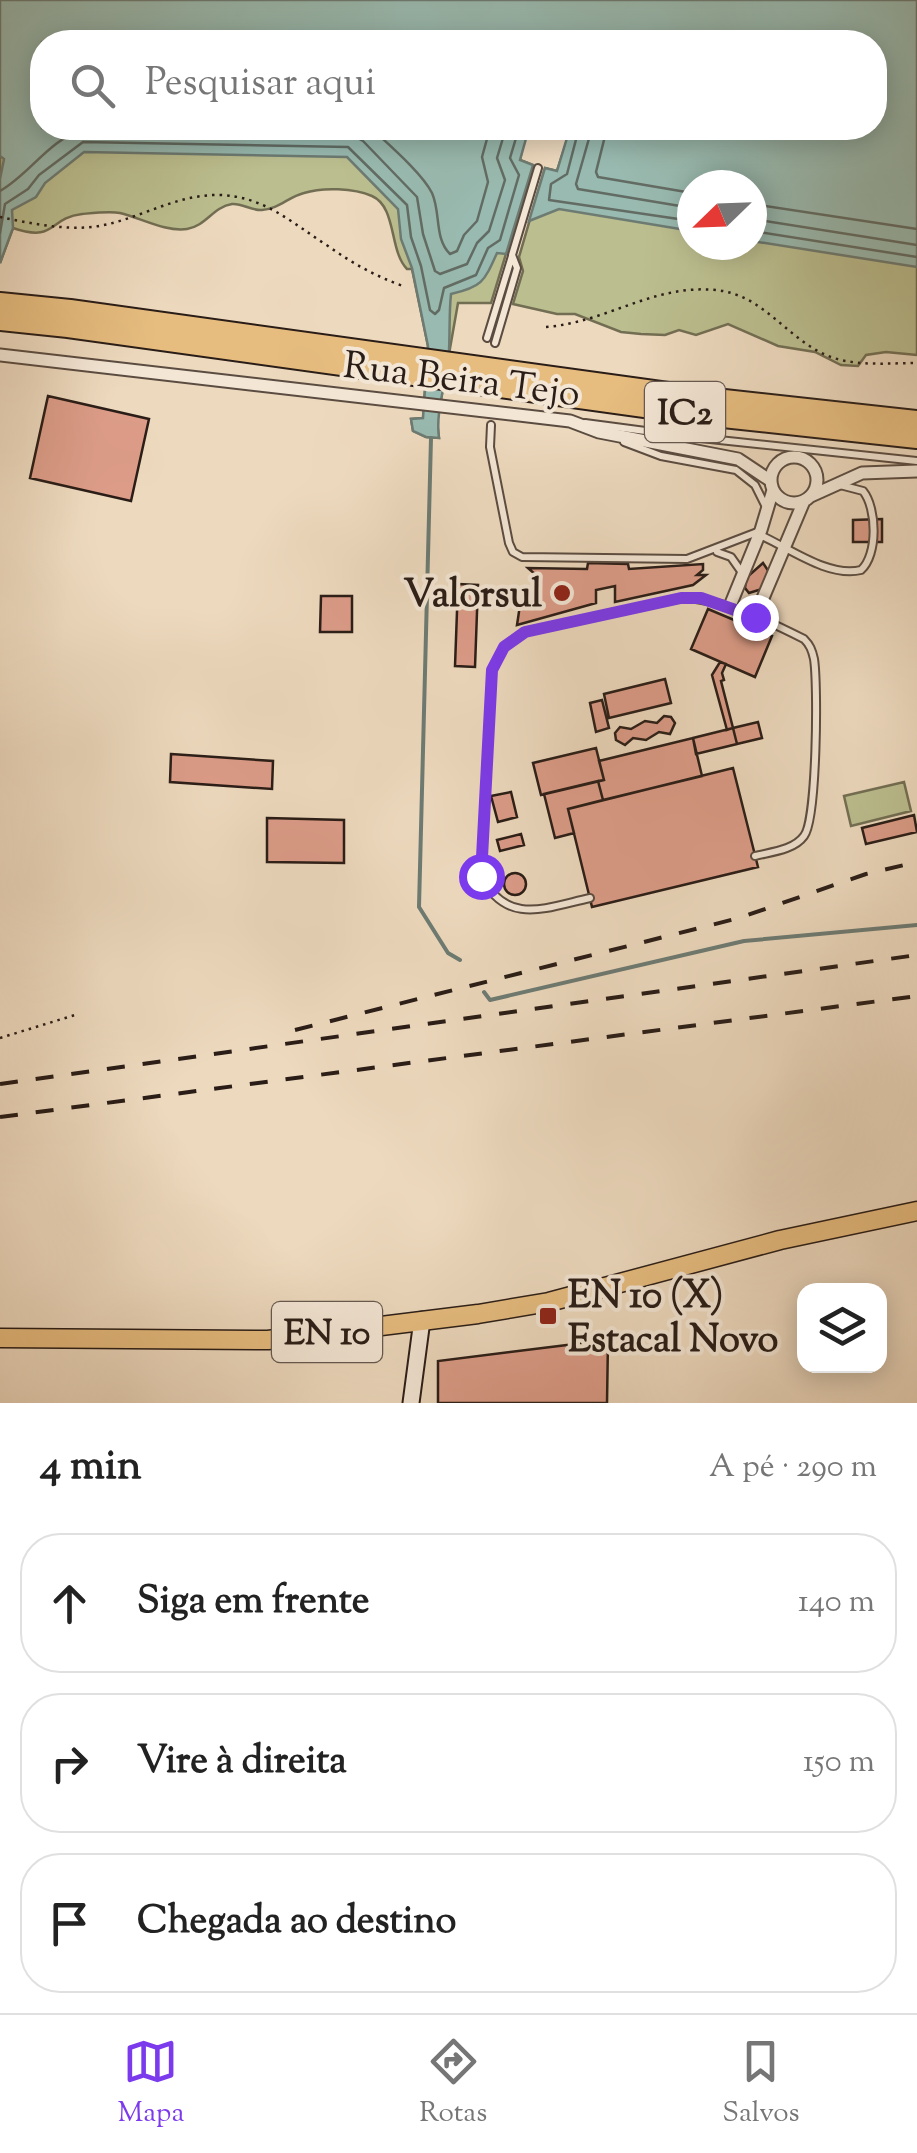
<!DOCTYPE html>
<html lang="pt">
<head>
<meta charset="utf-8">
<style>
	body { margin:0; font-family:"Sorts Mill Goudy",serif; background:#f6f6f6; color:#222 }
	.controls { position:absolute; right:30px; bottom:30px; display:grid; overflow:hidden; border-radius:20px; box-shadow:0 5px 25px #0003 }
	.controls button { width:90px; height:90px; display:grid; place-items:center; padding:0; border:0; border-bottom:2px solid #e0e0e0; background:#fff; color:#222; font:50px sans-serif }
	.compass { position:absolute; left:677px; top:170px; width:90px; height:90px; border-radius:50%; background:#fff; box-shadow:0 5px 25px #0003; rotate:247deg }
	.stop { position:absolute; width:30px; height:30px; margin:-22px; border:8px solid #7c3aed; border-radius:50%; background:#fff }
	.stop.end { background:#7c3aed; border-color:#fff; box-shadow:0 2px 10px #0008 }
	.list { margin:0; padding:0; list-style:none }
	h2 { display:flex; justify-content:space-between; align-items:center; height:130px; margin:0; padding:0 40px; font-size:42px }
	h2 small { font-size:32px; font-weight:400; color:#767676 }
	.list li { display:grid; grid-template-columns:65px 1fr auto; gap:30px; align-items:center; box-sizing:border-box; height:140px; margin:0 20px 20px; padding:0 20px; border:2px solid #e0e0e0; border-radius:40px }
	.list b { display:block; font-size:38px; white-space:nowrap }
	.list em { font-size:32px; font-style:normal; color:#767676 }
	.icon { flex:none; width:55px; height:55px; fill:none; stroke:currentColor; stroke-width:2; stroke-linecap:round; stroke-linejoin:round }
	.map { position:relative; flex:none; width:917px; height:1403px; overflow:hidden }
	.search { position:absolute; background:#fff; box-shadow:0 5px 25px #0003; left:30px; right:30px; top:30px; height:110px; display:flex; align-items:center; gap:25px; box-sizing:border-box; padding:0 35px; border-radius:40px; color:#767676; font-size:38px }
	.sheet { height:610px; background:#fff }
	nav { display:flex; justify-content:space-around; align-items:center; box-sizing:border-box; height:140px; border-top:2px solid #e0e0e0; background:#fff; font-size:28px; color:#767676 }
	nav a { display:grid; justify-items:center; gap:5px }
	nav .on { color:#7c3aed }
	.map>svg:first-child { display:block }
	.green { fill:#bbbe8f; stroke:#726e53; stroke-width:2.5; fill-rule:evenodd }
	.water { fill:#99bab0; stroke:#6d7b73; stroke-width:2.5 }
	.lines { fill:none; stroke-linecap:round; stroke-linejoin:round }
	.shore { stroke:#626c64; stroke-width:2.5 }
	.stream { stroke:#6d7b73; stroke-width:4 }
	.building { fill:#dc9c88; stroke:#2a1d17; stroke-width:2.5 }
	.lane-casing { stroke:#5b4c41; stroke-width:10 }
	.street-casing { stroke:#5b4c41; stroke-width:15 }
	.secondary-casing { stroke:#2a1d17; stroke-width:19 }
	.primary-casing { stroke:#2a1d17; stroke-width:21 }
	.highway-casing { stroke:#2a1d17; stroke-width:24 }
	.path { stroke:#2a1d17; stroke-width:2.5; stroke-dasharray:2.5 5; stroke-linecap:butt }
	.lane { stroke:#f3e6d5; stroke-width:6 }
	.street { stroke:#f3e6d5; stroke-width:11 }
	.secondary { stroke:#f3e6d5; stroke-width:15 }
	.primary { stroke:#e6bc7f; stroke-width:18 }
	.highway { stroke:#e6bc7f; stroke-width:20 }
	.rail { stroke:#2a1d17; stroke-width:4; stroke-dasharray:18 18; stroke-linecap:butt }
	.route { stroke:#7c3aed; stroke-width:12 }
	.poi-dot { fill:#8f2418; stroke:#f3e6d5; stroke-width:4 }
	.labels { text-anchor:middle; stroke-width:8; stroke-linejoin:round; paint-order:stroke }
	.shield { fill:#f3e6d5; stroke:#665950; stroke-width:2.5 }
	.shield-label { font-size:35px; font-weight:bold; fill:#2a1d17 }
	.street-label { font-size:38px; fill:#2a1d17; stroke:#f3e6d5 }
	.poi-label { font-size:38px; font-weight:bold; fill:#2a1d17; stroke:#f3e6d5; text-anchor:end }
</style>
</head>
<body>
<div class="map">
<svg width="917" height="1403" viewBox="0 0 917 1403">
	<rect width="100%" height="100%" fill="#edd9be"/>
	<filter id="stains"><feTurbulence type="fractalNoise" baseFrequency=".002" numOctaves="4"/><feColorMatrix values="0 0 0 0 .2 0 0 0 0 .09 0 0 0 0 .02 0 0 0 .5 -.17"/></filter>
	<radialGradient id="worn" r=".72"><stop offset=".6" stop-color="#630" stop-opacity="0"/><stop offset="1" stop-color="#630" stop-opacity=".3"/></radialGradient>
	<path class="green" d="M0,51L42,128L522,150L520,160L533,165L491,303H458L437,422L439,438L426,437L413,431L411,419L423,418L428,346L412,269H407C389,251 397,207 372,196C354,188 322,187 304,193C288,197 279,209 262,210C252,211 242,203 232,204C213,207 206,226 187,229C165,232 141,218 120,213C110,211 93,213 82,214C48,218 56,243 13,228L0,263Z
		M568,137L917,202V355L886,352L866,355L858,366L841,365L815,352L778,346L728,324L696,335L679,330L665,335L641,334L621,332L575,314H557L513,304L523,271L519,257L545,168L557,171ZM692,185H752V245H692Z
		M904,782L911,811L851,826L844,796Z"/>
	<path class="water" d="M0,0H917V267L752,241V185H692V231L559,209L529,221L545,168L557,171L570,128H874V42H42V128H529L520,160L533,165L506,254L497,253C484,282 482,287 451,294C449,313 450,331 449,350C448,380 435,408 439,438L426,437L413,431L411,419L423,418L428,346L412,268L401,239L398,209L347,157L84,152L45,183L36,197L12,210L13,228L0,263V179L4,159L0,156Z"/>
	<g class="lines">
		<path class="shore" d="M371,128C388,144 422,173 432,193C441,213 434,238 450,254L457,251L464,235L477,221L488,182L482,157L490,128
			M579,128L567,174L551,184L549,200L692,221
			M592,128L576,184L578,189L692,208
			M607,128L596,172L598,177L692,193
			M0,191C29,175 49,140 82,130L350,134L363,141L417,197L423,234L435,271L440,274L467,264L477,243L489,231L505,180L497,158L506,128
			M752,204L917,229
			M752,219L917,245
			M752,231L917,257
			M0,233L5,204L28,189L39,175L83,142L348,147L407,205L411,237L421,266L430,310L435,314L439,310L444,288L476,275L488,248L500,240L519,175L510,158L519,128"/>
		<path class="stream" d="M431,438L419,907L448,953L460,960
			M484,992L490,1000L744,941L917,925"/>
	</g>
	<path class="building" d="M48,396L149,419L131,501L30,478Z
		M882,519V542H853V520Z
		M588,563L628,564L629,569L703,564V570L697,575H706L693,585L615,602V586L596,590V603L517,625L520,605L537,601L536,575L528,568L587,569Z
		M763,563L769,572L762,589L749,593L745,588L746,578Z
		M458,584L478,585L475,667L455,666Z
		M321,596H352V632H320Z
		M708,609L772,636L755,677L691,649Z
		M720,662L726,664L722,673L724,680L721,681L733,728L727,730L712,675Z
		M665,679L671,703L609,718L604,694Z
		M602,700L609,728L596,732L590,703Z
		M664,716L671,717L675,723L670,734L659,732L646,740L633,738L625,745L616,740L615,733L620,727L631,729L645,721L657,723Z
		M758,722L762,738L737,744L733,728Z
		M733,728L737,744L696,754L693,738Z
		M693,738L702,776L603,800L598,781L604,780L599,761Z
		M596,748L604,780L541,795L533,763Z
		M171,754L273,761L272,789L170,782Z
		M733,768L758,867L592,907L568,809Z
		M598,781L603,800L568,809L574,833L555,838L544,794Z
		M511,792L517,817L498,822L491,796Z
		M914,815L917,832L866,844L862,828Z
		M267,818L344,820V863L267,862Z
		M521,834L524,845L500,851L497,840Z
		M504 884a11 11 0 1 1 22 0a11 11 0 1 1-22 0Z
		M608,1340L607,1403H438V1361Z"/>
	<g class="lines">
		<defs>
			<path id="lane" d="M487,338L512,256
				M495,343L517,268L512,255L538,168
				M585,423L691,437L917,461
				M491,425L490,447L509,543L513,552L522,557L687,559L760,531
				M624,442L661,456L736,470L755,485L767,509
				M760,535C789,548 829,578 861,570C878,555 877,508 863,491L840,485
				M717,552L731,557L743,574
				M590,898C545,908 507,926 481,876L492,670L504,647L525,632L681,598C724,599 766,620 804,639C810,645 812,650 814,659C818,684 817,820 804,836C794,850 771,852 755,856"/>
			<path id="street" d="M0,355L570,421L599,432L738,459L771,481
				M771 480a23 23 0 1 1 46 0a23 23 0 1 1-46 0Z
				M811,496L862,473L917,471
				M730,606L761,530L773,490
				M755,617L804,501"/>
			<path id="secondary" d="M411,1403L422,1320"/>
			<path id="primary" d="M0,1338L268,1340L478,1314L549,1302L780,1240L917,1211"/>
			<path id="highway" d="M0,303L70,310L697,397L917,421
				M0,320L68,327L695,414L917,438"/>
		</defs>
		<use href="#lane" class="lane-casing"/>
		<use href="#street" class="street-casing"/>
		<use href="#secondary" class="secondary-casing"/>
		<use href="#primary" class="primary-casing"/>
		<use href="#highway" class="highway-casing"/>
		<path class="path" d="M0,217C29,223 62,230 92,227C135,222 174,194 219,195C264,196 292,223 328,246C352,263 375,276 403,286
			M546,327C608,322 653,284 716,290C764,295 785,337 826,355C853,367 888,363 917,363
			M0,1038L75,1015"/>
		<use href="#lane" class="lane"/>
		<use href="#street" class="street"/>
		<use href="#secondary" class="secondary"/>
		<use href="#primary" class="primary"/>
		<use href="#highway" class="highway"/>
		<path class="rail" d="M295,1030L739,918L866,874L917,862
			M0,1084L917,955
			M0,1117L917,996"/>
	</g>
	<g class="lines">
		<path class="route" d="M481,876L492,670L504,647L525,632L681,598H701L755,617"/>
	</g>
	<g class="poi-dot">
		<circle cx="562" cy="593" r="10"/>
		<rect x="538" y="1306" width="20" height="20" rx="5"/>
	</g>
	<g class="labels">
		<g class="shield">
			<rect x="645" y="382" width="80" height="60" rx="8"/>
			<rect x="272" y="1302" width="110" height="60" rx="8"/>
		</g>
		<g class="shield-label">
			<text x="685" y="424">IC2</text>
			<text x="327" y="1344">EN 10</text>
		</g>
		<g class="street-label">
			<text transform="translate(462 378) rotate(7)" y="13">Rua Beira Tejo</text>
		</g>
		<g class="poi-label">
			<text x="542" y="606">Valorsul</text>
			<text x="568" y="1307" text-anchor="start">EN 10 (X)<tspan x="568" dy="44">Estacal Novo</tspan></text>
		</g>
	</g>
	<rect width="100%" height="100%" filter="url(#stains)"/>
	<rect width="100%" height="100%" fill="url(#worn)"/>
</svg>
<div class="controls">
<button><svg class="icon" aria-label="layers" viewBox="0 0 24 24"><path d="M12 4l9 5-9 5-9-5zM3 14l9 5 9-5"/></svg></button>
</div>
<svg class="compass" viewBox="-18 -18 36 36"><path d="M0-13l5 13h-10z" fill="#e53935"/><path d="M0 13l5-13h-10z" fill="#767676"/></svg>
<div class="stop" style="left:481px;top:876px"></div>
<div class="stop end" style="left:755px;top:617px"></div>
<div class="search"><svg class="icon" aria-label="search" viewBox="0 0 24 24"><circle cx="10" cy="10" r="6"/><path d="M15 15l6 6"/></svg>Pesquisar aqui</div>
</div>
<section class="sheet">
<h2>4 min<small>A pé · 290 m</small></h2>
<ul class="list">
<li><svg class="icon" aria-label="ahead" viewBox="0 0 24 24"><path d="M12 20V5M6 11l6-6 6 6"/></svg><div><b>Siga em frente</b></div><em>140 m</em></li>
<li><svg class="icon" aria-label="right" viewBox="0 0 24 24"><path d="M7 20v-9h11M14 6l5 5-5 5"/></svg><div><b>Vire à direita</b></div><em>150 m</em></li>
<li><svg class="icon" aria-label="arrive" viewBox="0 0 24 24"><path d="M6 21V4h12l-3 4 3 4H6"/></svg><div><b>Chegada ao destino</b></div></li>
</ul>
</section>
<nav>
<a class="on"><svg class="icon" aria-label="map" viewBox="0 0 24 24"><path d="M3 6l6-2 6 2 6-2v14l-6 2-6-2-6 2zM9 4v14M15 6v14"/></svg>Mapa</a>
<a><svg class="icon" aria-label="directions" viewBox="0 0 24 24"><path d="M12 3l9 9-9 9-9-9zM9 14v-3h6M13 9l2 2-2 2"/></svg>Rotas</a>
<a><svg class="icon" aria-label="saved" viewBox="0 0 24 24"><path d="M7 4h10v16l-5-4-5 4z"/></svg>Salvos</a>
</nav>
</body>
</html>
